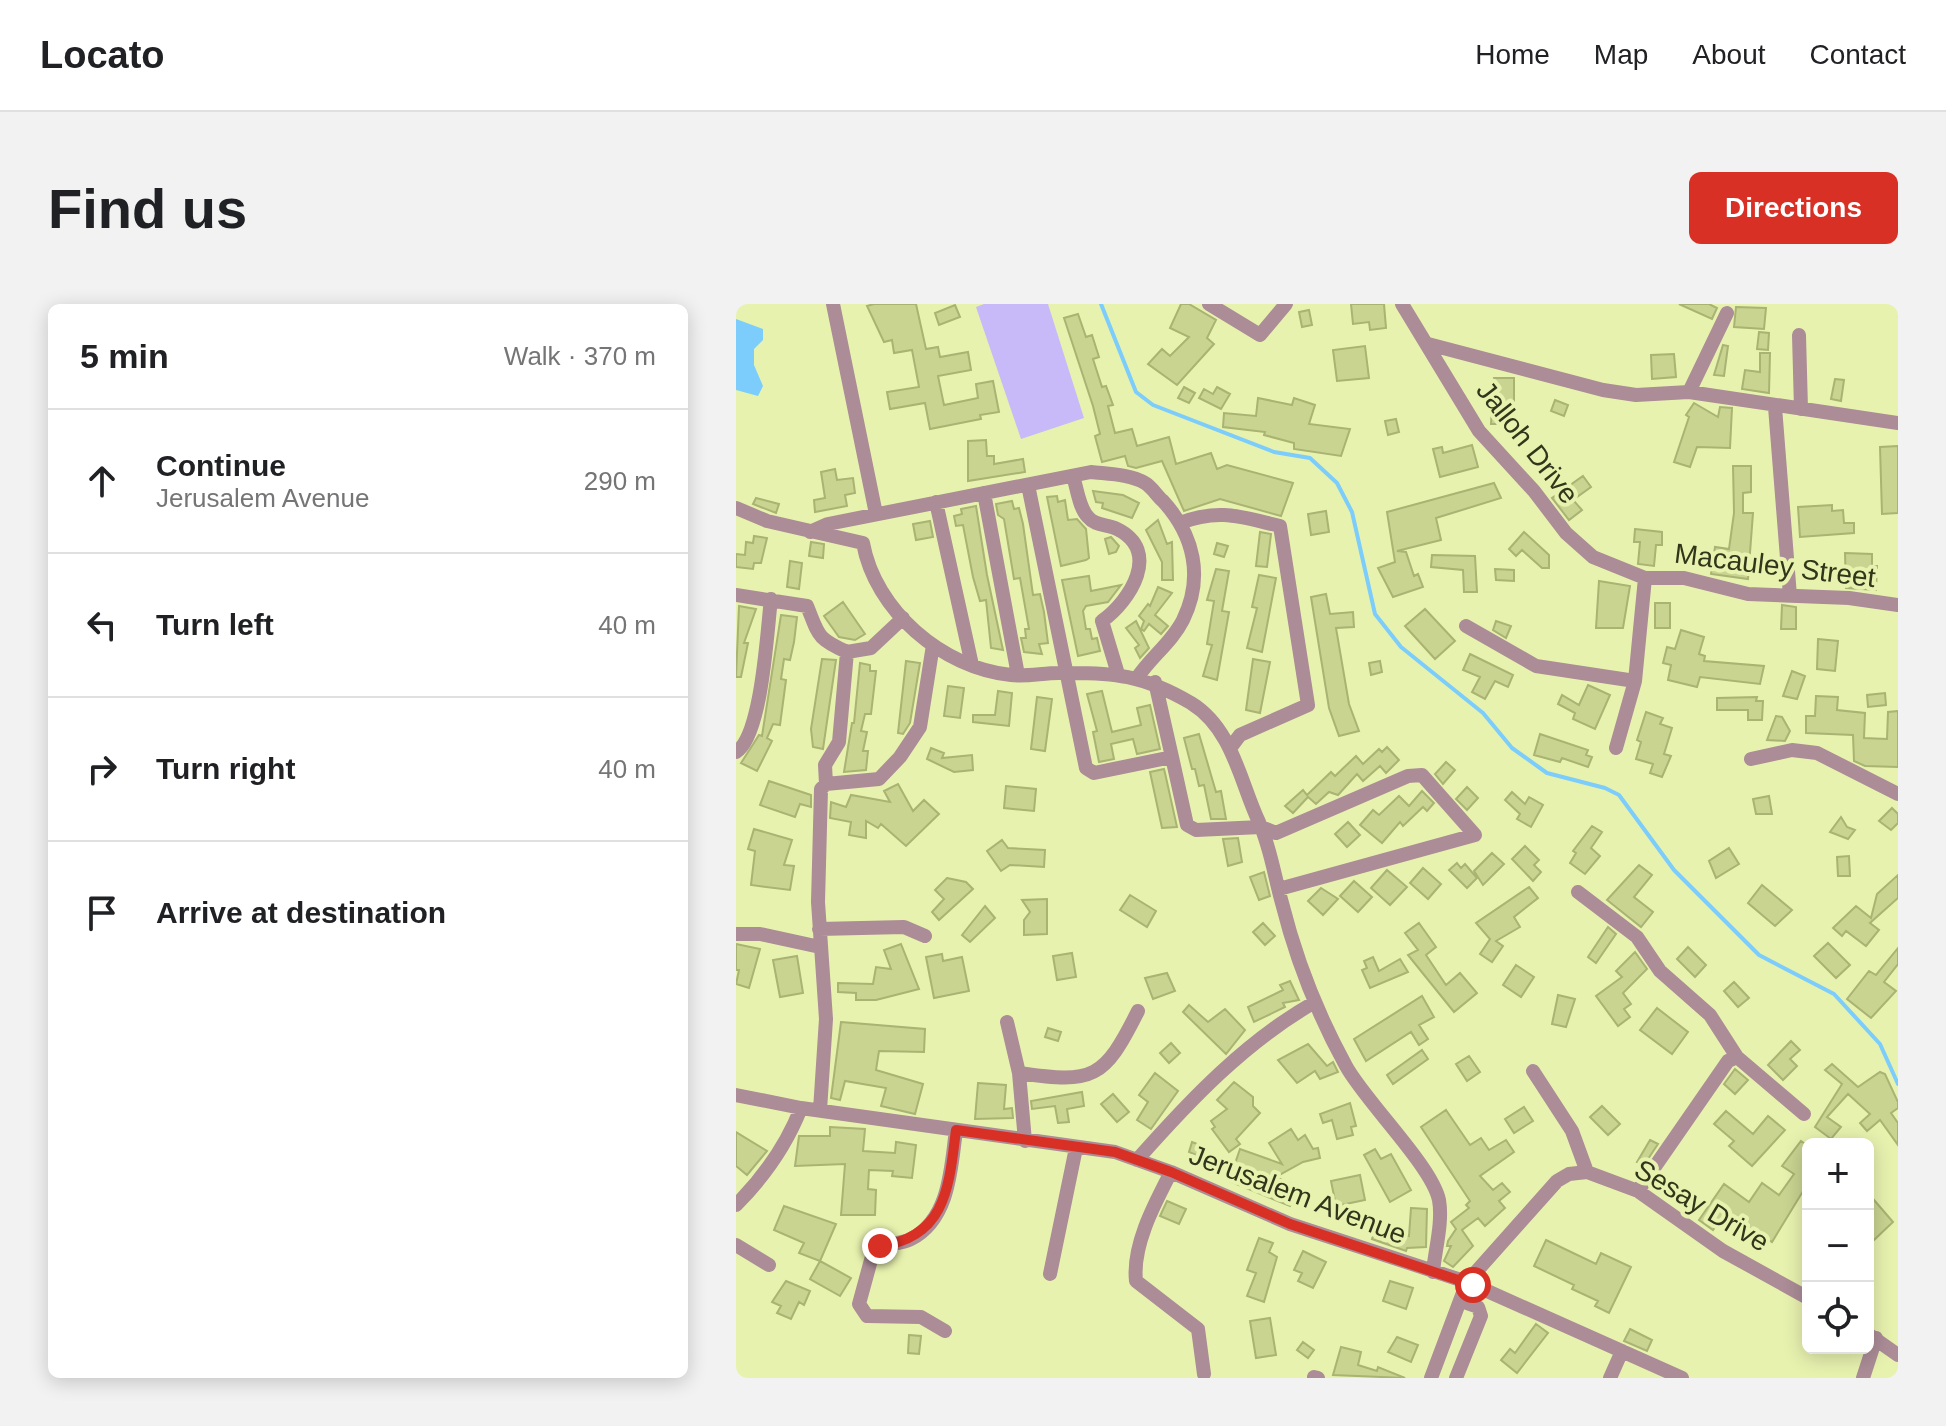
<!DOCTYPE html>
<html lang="en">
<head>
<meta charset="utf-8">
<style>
	body { margin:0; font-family:Helvetica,sans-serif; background:#f2f2f2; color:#202124 }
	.controls { position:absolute; right:24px; bottom:24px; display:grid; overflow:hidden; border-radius:12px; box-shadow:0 4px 20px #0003 }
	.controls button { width:72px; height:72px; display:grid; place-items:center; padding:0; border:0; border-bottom:2px solid #e0e0e0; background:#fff; color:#202124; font:40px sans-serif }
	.stop { position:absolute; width:24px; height:24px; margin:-18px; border:6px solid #d93025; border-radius:50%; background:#fff }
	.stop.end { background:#d93025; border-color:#fff; box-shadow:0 2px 8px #0008 }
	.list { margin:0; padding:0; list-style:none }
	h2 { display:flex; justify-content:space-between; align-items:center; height:104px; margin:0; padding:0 32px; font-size:34px }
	h2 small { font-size:26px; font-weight:400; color:#757577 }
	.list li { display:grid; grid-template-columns:52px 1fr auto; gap:24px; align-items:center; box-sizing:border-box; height:144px; padding:0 32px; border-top:2px solid #e0e0e0 }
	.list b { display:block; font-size:30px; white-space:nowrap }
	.list p { margin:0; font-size:26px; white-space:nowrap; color:#757577 }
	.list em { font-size:26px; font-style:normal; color:#757577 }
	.icon { flex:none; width:44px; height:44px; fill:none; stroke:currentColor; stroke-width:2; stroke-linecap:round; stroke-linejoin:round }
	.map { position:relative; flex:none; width:1162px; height:1074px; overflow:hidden; border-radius:12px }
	header { display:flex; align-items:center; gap:48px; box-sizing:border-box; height:112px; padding:0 40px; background:#fff; border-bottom:2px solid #e0e0e0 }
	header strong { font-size:38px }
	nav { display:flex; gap:44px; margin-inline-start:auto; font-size:28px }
	.intro { display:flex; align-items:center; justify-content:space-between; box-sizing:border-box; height:192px; padding:0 48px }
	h1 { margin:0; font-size:56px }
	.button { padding:20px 36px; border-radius:12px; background:#d93025; color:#fff; font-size:28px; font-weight:700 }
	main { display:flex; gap:48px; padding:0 48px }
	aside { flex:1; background:#fff; border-radius:12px; box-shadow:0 4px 20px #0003 }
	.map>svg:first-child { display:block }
	.green { fill:#c8b9f8 }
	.water { fill:#7ccdfb }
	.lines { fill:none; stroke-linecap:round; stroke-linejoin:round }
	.stream { stroke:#7ccdfb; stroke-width:4 }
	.building { fill:#c9d491; stroke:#a9b372; stroke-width:2 }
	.minor { stroke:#ab8c97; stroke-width:14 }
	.route { stroke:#d93025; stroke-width:10 }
	.labels { text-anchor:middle; stroke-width:8; stroke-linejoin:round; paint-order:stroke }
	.street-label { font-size:28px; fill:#31351a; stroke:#e8f2af }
</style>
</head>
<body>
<header>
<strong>Locato</strong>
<nav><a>Home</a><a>Map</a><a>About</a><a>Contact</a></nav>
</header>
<div class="intro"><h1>Find us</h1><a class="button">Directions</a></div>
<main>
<aside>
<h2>5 min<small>Walk · 370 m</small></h2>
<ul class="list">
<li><svg class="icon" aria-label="ahead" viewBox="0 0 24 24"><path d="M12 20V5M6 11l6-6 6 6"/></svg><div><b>Continue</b><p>Jerusalem Avenue</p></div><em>290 m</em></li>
<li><svg class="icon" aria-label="left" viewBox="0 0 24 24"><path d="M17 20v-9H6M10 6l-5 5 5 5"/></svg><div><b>Turn left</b></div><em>40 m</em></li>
<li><svg class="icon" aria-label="right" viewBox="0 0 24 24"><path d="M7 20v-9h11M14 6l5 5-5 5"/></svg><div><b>Turn right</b></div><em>40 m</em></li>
<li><svg class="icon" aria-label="arrive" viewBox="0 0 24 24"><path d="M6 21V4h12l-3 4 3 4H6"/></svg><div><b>Arrive at destination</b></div></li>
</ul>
</aside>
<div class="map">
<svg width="1162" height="1074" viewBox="0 0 1162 1074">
	<rect width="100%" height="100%" fill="#e8f2af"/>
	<path class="green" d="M248,0H312L348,114L285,135L240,3Z"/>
	<path class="water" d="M0,15L27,25V36L18,45V61L27,82L22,92L0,86Z"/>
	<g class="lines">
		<path class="stream" d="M365,0L400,88L417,101L538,148L574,154L601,179L616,208L639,310L665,343L747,409L776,444L811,469L869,484L883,491L938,566L1023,651L1098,690L1144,740L1162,780"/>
	</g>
	<path class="building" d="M138,0H180L190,45L202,43L204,53L232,48L235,66L202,72L208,101L242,94L240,80L257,77L263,108L244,111L245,115L194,125L189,99L154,105L151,88L183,83L176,46L158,49L156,36L148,38L131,2Z
		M445,0H453L480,16L471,34L478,40L441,81L412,60L426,45L434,52L453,33L434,24Z
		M615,0H648L650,24L634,26L633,18L617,20Z
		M943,0H973L981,4L976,15Z
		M219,1L224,13L203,21L199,9Z
		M1000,3L1030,4L1028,25L998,23Z
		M573,6L576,21L566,23L563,8Z
		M342,10L350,33L356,31L363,53L357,55L366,83L370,82L377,101L372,102L379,129L396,125L401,142L433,133L440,160L475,149L481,165L491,161L557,179L545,212L484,195L448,207L426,157L400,164L392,162L389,152L366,158L359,132L364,130L357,102L328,14Z
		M1023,28L1033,29L1032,46L1021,45Z
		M987,41L992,42L988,72L978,71Z
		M629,42L633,74L601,77L597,46Z
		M1024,49H1034L1033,89L1006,85L1009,66L1024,68Z
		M938,50L940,73L916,75L915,51Z
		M758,74H778V120H755Z
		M1099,75L1108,76L1105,97L1095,95Z
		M448,83L459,89L453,99L442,94Z
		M481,83L494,90L485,105L463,94L468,85L477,90Z
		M522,94L556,101L558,94L579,101L573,120L614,125L605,152L558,145V139L528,131L529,128L487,123L488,109L520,112Z
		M819,96L832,101L828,112L815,107Z
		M958,99L982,113L984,103L996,104L994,144L961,143L954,163L938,158L953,113L950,111Z
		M660,115L663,128L652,131L649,117Z
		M250,136L251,152H258V160L287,155L289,168L232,177V137Z
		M736,141L742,163L704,173L697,145L706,143L707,149Z
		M1162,142V209L1146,210L1144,143Z
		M997,162H1015V188L1007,189V209H1017L1012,275L975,270L979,243L993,245L998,209Z
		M99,165L101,176L117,174L119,189L109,191L111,202L79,208L78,196L89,194L85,168Z
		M847,172L855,183L837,196L846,206L833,216L816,194Z
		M758,179L765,194L700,214L705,236L661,247L670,248L678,272L682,270L687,283L657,293L642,264L659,258L651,208Z
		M357,187L387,191L403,199L396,214L366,204L367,199L360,198Z
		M321,192L322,198L329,196L332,216L341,215L350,225L353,254L350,256L325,262L311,193Z
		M20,194L43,200L40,209L17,200Z
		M276,197L278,205L283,204L287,220L297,291L304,290L308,308L312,339L303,340L306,350L288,348L285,334H290L289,325H293L284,274L278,275L268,215L262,211L260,200Z
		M1096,201V207L1107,206L1108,219H1118V229L1064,233L1062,203Z
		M240,202L251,271L267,346L255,344L250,296L244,297L237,273L227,221L220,222L218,212L226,210L225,205Z
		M590,207L593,228L575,231L572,210Z
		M422,216L431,240L436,238L437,276H426V258L410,226Z
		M194,217L197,233L180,236L177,220Z
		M899,225L926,228V241H920L918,262L902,260L904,238H898Z
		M524,228L535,230L531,263L520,262Z
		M788,228L813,251V264H806L786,246L780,252L773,245Z
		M18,232L31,234L25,259H18L17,265L0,263V250L9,251L10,238L17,239Z
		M375,233L383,242L380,248L373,250L369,235Z
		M75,238L88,240L87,254L73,252Z
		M481,239L492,242L488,253L478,250Z
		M1109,249L1136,250V262H1141L1140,286L1110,284Z
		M696,251L739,252L741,288H728L727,266L695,263Z
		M54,257L66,259L63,285L51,283Z
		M480,265L493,267L486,307L493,308L481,376L467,372L476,341L471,340L478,297L471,296Z
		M759,265L778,266V277L760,276Z
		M523,271L540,274L526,348L511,344L521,304L516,303Z
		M353,272L355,287L385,281L372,298L350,302L347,307L350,325H354L356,335L361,334L364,347L342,352L326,276Z
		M863,277L894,282L887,324H860Z
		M422,283L436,289L419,311L432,322L425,330L413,320L408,327L405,325L408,317L403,312L412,300L414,302Z
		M590,290L594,310L617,308L618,323L600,324L613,400L623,427L603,432L593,404L575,293Z
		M107,298L129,330L119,336L103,333L88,312Z
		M919,299H934V324H919Z
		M1046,301L1060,303V325H1045Z
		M3,302L20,305L8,339H12L5,373H0Z
		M689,305L719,337L699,355L669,322Z
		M45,311L61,313L58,338L54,356L48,355L45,375L50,376L44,421L37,420L31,434L36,437L21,467L5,459L23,431L26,432Z
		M400,317L413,344L404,354L399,344L403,341L390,324Z
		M760,317L775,322L770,334L757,326Z
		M945,326L968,333L963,350L969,352L968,357L1028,362L1024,380L964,373L961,383L932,376L935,361L927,359L931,343L939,345Z
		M1082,335L1102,337L1099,367L1081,365Z
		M734,350L777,371L772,383L759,377L749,395L736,388L744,373L727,366Z
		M86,355L100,356L87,445L77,443L75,425Z
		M517,355L534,358L524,409L510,406Z
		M170,357L184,359L174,419L167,430L162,429Z
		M644,357L646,368L635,371L633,359Z
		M124,359L134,361V367H140L135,410H129L125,427L131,428L127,447H132L130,466L108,468L116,419H118Z
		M1056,367L1069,372L1061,395L1047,392Z
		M852,381L874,391L859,425L837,415L839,409L822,400L826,391L843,401Z
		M212,382L228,384L224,414L208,412Z
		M262,387L276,389L273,422L237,418V411H259Z
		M366,387L376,428L405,421L401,404L414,401L424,445L401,450L397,435L375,440L378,455L363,458L357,428L361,427L351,390Z
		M1149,389L1150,401L1132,403L1131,391Z
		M1080,392L1102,393L1101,406L1129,409L1128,434L1151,435L1152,408L1162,407V463L1129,462L1118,457L1117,431L1070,429V412H1079Z
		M301,393L316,395L309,447L295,445Z
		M1021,393L1020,397H1027L1026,416H1012V406H981V394Z
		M910,408L927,414L924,420L936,424L928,450L935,452L926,473L914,469L917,460L900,455L905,438L901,436Z
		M1040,412L1046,413L1054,427L1049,437L1031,436Z
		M463,430L480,488L485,487L490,515H475L468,481L463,482L459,465H456L448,434Z
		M804,430L852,446L850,451L856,453L852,463L826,454L824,458L798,451Z
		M651,443L663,456L650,469L644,462L627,477L621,470L602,491L593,488L580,500L572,493L557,509L549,502L567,486L571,491L595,468L599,472L620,452L627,460L643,445L646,448Z
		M195,444L208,449L206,454L236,451L237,466L218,468L191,455Z
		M710,458L719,466L707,480L699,470Z
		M428,465L429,469L441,523L426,524L414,468Z
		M33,477L75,491V503L64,500L59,513L24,501Z
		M162,480L177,507L188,496L203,510L170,542L145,520L142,524L130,517V534L113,531L115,518L94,514L95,498L110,503L115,491L154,498L148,487Z
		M270,482L300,485L298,507L268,504Z
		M731,483L742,494L731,506L720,495Z
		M686,487L698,499L691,507L687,503L667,522L664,518L646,539L624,521L637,506L643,511L663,492L673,502Z
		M776,488L789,500L793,493L807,501L795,523L781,515L784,510L769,496Z
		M1033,492L1036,510H1020L1017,495Z
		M1156,504L1162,510V519L1155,526L1143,517Z
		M1105,513L1111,523L1119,526L1112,535L1094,528Z
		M612,518L624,531L611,543L599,530Z
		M856,522L866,528L855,544L864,552L849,570L834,559L840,549L837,547Z
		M18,525L56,536L48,561L58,562L54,586L15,581L19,547L12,545Z
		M502,534L506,558L492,562L487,535Z
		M266,536L272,544L309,546L308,563L274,561L265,567L251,547Z
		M789,542L803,556L798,561L805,568L797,577L776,555Z
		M993,544L1003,560L980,574L973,557Z
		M756,549L768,560L747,581L738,567Z
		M1113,552L1114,572H1102L1101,553Z
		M721,559L725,564L729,560L741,574L731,584L713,566Z
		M903,561L916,571L898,593L917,608L905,623L871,596Z
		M687,564L705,580L692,595L674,579Z
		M651,566L671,583L654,601L635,584Z
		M528,568L534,592L523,596L514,573Z
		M1162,571V594L1134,619L1143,626L1130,642L1110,627L1106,632L1097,624L1120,602L1135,614L1141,590Z
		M211,574L230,578L237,585L203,616L196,608L208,595L199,586Z
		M618,577L636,593L622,608L604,592Z
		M1026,581L1056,606L1039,622L1012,599Z
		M793,583L802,594L778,613L784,623L760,637L767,642L756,658L744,650L754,635L740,619Z
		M585,584L602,595L587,611L572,597Z
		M394,591L420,607L411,623L384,606Z
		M311,595V630L288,631V616L294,608L286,596Z
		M249,602L259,614L234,638L226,631Z
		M527,619L539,632L529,641L517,628Z
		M683,619L700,643L690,651L710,681L724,669L741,689L718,708L672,651L682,646L669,629Z
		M872,623L880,630L860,659L852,653Z
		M1092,639L1114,661L1100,674L1078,652Z
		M0,640L24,645L13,684L0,680L3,666H0Z
		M165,640L183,685L140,696H120V689L102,688V679L137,680L140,663L155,665L148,646Z
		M952,643L970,661L959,673L941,655Z
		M1162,644V660L1148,678L1160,687L1135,714L1111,695L1133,667L1140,671Z
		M899,648L911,665L887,689L895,700L888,705L894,713L882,722L860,692L886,673L880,667Z
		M336,649L340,673L321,676L317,652Z
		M206,650L207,657L226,653L233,687L198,694L190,653Z
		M61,652L67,689L44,693L37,656Z
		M637,653L643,667L664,655L672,668L634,684L626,666L631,664L628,657Z
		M780,661L798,673L785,693L767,681Z
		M431,669L439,687L417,695L409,674Z
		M554,677L563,696L547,699L549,703L518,718L512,703L547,686L544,681Z
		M998,678L1013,694L1002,703L988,687Z
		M822,691L839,695L830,723L816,720Z
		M686,692L698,713L683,721L692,735L683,741L675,728L630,757L618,735Z
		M453,701L472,718L489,705L509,726L490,750L447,708Z
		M921,704L952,728L936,750L904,726Z
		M105,718L189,725L188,748L143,747L140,766L187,780L179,810L145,802L150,784L109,777L104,796L95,794Z
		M312,724L325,728L322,737L309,733Z
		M1055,737L1064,746L1054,755L1061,762L1047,776L1032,761Z
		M435,739L444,749L433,759L424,749Z
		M572,740L591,762L597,758L602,768L584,775L579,767L561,779L542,756Z
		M686,746L692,755L657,780L651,771Z
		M733,752L744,768L731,777L720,760Z
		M1096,760L1122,783L1144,768L1149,770L1162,798V804L1155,809L1162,819V841L1144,816L1131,827L1124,819L1134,810L1112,790L1091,813L1105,823L1095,835L1079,823L1106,780L1089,766Z
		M999,765L1012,776L999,790L988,780Z
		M419,769L442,787L415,825L401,816L412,798L403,791Z
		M498,778L517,793V802L524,809L500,835L504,840L493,848L476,825L479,823L475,817L491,805L481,796Z
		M242,779L270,781L268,805L276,804L277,814L239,815Z
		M346,788L348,802L331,805L333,818L322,819L319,802L296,805L295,797Z
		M377,790L393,808L381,818L365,800Z
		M614,799L620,822L615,823L617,831L601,835L596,816L587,819L584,810Z
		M866,802L884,820L872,831L854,813Z
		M788,803L797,817L778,829L769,815Z
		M710,806L734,841L745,834L753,846L770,836L778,848L744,872L757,886L766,879L774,888L763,897L769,904L749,922L742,914L726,926L737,942L717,963L708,957L715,942H711L712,937L720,925L715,918L733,904L730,901L734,897L685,823Z
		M990,807L1017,830L1032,812L1049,826L1016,862L993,842L998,837L978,820Z
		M94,823L129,825L127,847L159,849L160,838L180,841L176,874L156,872L157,867L133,866L132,885L140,886L139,911H105L109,860L59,862L63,832H94Z
		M555,825L562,836L569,831L577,845L582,844L584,854L567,858L540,873L563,884L554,902L493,877L504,845L546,860L533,839Z
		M0,828L31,847L11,871L0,862Z
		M914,836L922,840L908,861L901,858Z
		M1065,837L1072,842V879L1036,938L990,908L977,926L963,916L988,880L1013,898L1026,879L1043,891L1058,870L1046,862Z
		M456,838L469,843L465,853L453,848Z
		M639,845L645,855L655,850L675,886L654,898L628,851Z
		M624,871L629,896L600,902L595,877Z
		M1132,889L1157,918L1138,936L1132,930Z
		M431,897L450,905L443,920L424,912Z
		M48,902L100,920L84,957L115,974L104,992L74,975L84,957L63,949L68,939L38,926Z
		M675,904L691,905L690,943L671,944L670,947L636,935L639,925L673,932Z
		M523,934L537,939L533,948L541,953L528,998L511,992L520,969L511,966Z
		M810,936L860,960L865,949L895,963L873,1009L859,1002L862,997L836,985L838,981L798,962Z
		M567,947L590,958L577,984L562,977L566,969L558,966Z
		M50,977L74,987L68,1001L63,998L55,1015L41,1009L45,1002L36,998Z
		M654,977L677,984L670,1005L647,997Z
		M534,1014L540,1051L520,1054L514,1017Z
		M800,1020L812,1029L781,1069L765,1056L774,1045L779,1049Z
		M894,1025L916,1036L911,1047L888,1037Z
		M173,1031L185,1032L183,1050L172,1049Z
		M661,1033L682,1041L675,1058L652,1048Z
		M567,1038L578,1046L572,1054L561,1046Z
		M605,1043L625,1048L622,1061L641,1067L642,1063L669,1074L597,1071Z"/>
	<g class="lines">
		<path class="minor" d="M97,0L140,210
			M473,0L524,31L550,0
			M666,0L743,127L798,187L830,229L857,253L909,274H948L1012,290L1113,294L1162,301
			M1063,31L1065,105
			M692,40L867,86L900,91L953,88L1162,119
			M953,88L991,9
			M1039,103L1054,292
			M337,172C341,184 343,204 352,213C359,222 371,220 381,225C426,247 394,297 366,317L382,370
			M292,181L350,464L358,469L436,453L419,378
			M248,189L282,371
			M200,198L236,361
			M0,204L31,217L127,239C139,306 206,364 275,371C290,373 307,369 323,369C378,368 407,371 455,399C497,425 504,478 523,518C535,545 538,571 546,599C560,655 582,711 610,762C629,797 696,862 703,896C707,918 699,946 697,968
			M444,219C483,204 505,213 544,222L572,401L504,431L495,443
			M74,228L92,220L355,168C372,170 394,170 409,179C416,183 421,192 427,197C458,231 468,273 447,316C436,338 415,353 401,374
			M0,291L71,302C83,331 80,334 111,348
			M730,322L800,362L899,377
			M880,444L899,377L909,274
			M0,448C26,432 31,327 35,295
			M436,453L451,521L460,526L525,523L540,529L672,472L686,471L739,531L543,585
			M1015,455L1056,446L1081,449L1162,490
			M90,480L143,475L164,453L184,423L197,341
			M842,588L901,633L924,667L974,711L1001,753
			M83,625L168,623L189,632
			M0,630H24L84,643
			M271,718L283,769L289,837
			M797,767L836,827L851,868
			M283,769C358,780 368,775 402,707
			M0,791L65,804L379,848L435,868L554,920L731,978L946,1074
			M84,806L90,715L82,598L85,485L90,480L89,461L103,438L111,348L135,344L167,314
			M401,856C454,796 510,737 579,698
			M435,868C419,899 396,941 400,977L462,1025L468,1070
			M902,887L992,757L1001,753L1068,810
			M0,901C29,872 50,842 65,804
			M0,941L33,961
			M314,970L340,844
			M209,1027L185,1013L131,1012L123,1000L138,945C149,939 163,941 175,935C214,915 215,863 220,826
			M1132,1030L1162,1051
			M578,1073L582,1074
			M695,1074L731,978L821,877L833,870L851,868L902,887L987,947L1072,994
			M720,1074L745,1012L742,1003L725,997
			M874,1074L886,1047
			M1127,1074L1140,1034"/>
	</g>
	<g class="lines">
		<path class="route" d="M144,942C211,933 213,881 220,826L379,848L435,868L554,920L737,981"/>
	</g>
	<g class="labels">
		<g class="street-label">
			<text transform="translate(792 138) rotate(52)" y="10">Jalloh Drive</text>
			<text transform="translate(1039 261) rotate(7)" y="10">Macauley Street</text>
			<text transform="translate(562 890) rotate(21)" y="10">Jerusalem Avenue</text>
			<text transform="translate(966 901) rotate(31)" y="10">Sesay Drive</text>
		</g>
	</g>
</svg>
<div class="controls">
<button>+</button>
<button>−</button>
<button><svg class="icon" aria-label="locate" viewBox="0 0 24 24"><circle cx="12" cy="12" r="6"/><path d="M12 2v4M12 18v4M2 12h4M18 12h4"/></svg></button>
</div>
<div class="stop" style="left:737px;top:981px"></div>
<div class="stop end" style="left:144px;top:942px"></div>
</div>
</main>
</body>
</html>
